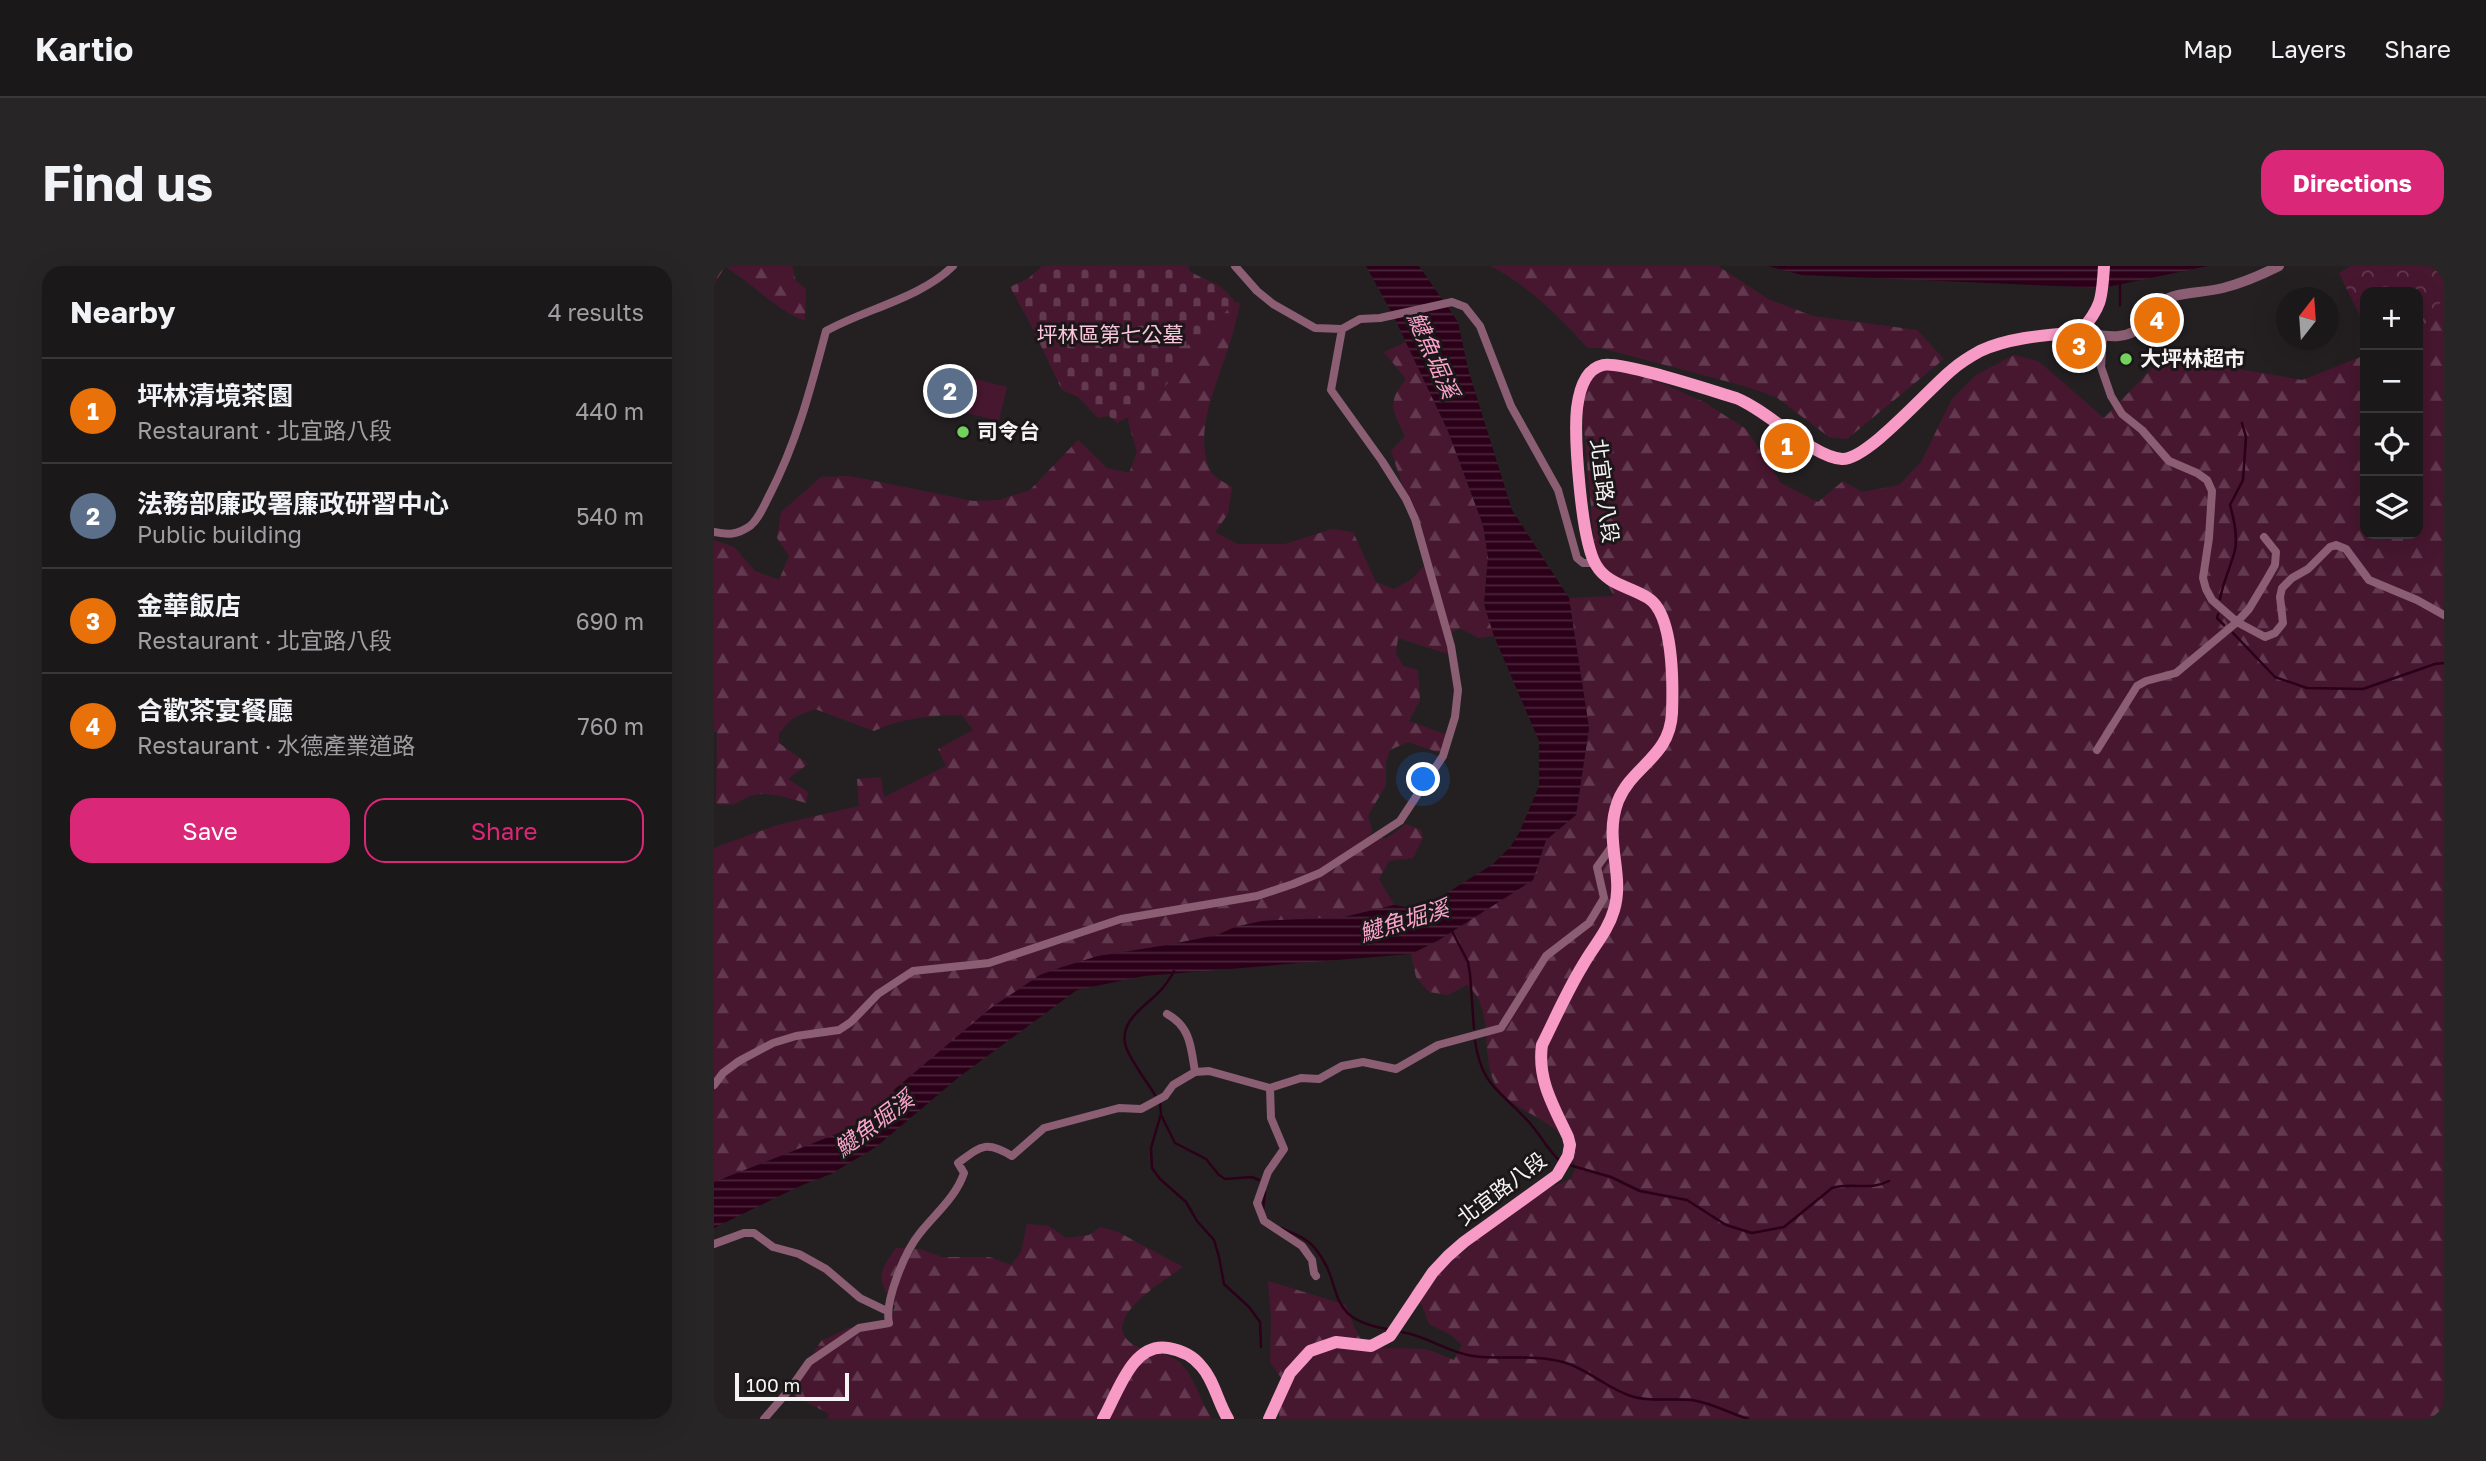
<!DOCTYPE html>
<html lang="en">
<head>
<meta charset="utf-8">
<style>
	body { margin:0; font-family:"Golos Text","Noto Sans TC",sans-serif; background:#282527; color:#f1f3f6 }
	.controls { position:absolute; right:21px; top:21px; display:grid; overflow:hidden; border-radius:14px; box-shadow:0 7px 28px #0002 }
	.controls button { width:63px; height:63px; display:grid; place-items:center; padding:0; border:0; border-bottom:2px solid #393739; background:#1b181a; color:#f1f3f6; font:35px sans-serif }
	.compass { position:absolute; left:1562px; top:21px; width:63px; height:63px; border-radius:50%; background:#1b181a; box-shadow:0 7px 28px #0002; rotate:17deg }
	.scale { position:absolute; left:21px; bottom:18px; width:114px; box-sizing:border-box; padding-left:7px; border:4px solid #f6f3f4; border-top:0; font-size:19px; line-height:24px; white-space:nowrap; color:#f6f3f4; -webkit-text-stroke:5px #1b1718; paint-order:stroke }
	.you { position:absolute; left:710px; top:514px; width:24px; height:24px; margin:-18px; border:5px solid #fff; border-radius:50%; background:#1a73e8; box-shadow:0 0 0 10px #1a73e833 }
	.badge { display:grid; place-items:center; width:46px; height:46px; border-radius:50%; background:#db2777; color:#fff; font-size:23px; font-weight:700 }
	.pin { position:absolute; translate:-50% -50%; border:4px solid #fff; box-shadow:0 2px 7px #0006 }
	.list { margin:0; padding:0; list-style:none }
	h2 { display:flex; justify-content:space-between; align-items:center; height:91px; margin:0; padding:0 28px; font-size:30px }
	h2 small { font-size:23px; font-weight:400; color:#a0a0a2 }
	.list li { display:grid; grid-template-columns:46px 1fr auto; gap:21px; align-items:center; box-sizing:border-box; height:105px; padding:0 28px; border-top:2px solid #393739 }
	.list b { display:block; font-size:26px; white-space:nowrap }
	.list p { margin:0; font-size:23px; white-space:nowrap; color:#a0a0a2 }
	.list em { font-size:23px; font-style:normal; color:#a0a0a2 }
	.actions { display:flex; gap:14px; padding:21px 28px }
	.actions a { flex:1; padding:16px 0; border:2px solid #db2777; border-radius:21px; text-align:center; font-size:24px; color:#db2777 }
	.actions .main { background:#db2777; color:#fff }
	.icon { flex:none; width:38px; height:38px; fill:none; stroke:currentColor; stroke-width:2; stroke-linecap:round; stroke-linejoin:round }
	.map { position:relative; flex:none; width:1730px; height:1153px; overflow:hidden; border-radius:21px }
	header { display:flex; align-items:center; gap:42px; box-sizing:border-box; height:98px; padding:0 35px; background:#1b181a; border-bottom:2px solid #393739 }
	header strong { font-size:33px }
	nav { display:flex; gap:38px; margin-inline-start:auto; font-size:24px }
	.intro { display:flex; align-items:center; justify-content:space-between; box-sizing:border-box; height:168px; padding:0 42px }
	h1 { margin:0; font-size:49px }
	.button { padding:18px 32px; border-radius:21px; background:#db2777; color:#fff; font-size:24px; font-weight:700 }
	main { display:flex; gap:42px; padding:0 42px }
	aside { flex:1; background:#1b181a; border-radius:21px; box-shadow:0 7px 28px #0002 }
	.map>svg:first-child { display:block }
	.grass { fill:#471730 }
	.forest { fill:url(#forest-firs) }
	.cemetery { fill:url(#cemetery-stones) }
	.park { fill:url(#park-crowns) }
	.water { fill:url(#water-rules) }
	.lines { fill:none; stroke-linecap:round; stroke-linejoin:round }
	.stream { stroke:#2b0018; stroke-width:2.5 }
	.minor { stroke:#8b5e73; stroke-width:8 }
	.tertiary { stroke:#8b5e73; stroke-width:10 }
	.primary { stroke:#f79bc6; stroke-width:12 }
	.poi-dot { fill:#72d25d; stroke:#1b1718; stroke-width:2.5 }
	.labels { text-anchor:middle; stroke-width:6; stroke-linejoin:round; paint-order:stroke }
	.park-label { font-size:21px; fill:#fbc5dd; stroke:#1b1718 }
	.poi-label { font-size:21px; font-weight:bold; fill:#f6f3f4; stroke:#1b1718; text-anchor:start }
	.street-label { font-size:21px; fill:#f6f3f4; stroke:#1b1718 }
	.water-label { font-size:23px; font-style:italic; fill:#f9a3cc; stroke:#1b1718 }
</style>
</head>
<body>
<header>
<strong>Kartio</strong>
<nav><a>Map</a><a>Layers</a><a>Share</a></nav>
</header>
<div class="intro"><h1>Find us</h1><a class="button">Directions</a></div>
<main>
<aside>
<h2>Nearby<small>4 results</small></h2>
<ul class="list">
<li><span class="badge" style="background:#e8710a">1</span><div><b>坪林清境茶園</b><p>Restaurant · 北宜路八段</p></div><em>440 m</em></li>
<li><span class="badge" style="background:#5c6f8a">2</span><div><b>法務部廉政署廉政研習中心</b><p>Public building</p></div><em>540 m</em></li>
<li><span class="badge" style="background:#e8710a">3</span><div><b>金華飯店</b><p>Restaurant · 北宜路八段</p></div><em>690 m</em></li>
<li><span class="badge" style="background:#e8710a">4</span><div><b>合歡茶宴餐廳</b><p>Restaurant · 水德產業道路</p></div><em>760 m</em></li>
</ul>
<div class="actions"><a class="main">Save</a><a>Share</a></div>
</aside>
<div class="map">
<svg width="1730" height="1153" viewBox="0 0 1730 1153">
	<defs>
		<pattern id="forest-firs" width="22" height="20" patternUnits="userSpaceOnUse" patternTransform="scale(1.75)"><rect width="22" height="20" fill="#471730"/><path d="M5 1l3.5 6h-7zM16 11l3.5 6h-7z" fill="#62394f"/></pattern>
		<pattern id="cemetery-stones" width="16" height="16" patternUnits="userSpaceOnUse" patternTransform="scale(1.75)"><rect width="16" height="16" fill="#471730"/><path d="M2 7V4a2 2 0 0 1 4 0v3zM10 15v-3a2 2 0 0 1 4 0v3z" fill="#62394f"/></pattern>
		<pattern id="park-crowns" width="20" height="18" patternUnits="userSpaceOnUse" patternTransform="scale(1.75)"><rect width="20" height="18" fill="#471730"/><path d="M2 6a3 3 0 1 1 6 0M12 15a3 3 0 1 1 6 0" fill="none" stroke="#62394f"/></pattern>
		<pattern id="water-rules" width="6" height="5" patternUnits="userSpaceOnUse" patternTransform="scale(1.75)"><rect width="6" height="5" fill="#2b0018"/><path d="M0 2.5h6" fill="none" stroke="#4a263a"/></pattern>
	</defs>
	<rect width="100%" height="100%" fill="#242022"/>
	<path class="grass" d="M230,105L293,121L285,155L221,139Z"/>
	<path class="forest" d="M0,0H78L82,15L92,23L91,55C61,44 39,17 11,1L0,18Z
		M776,0H1004L1054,33L1099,50L1203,64L1230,93L1133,173L1115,171L1062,131L1030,120L887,82H874C844,50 816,20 776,0Z
		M1730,5V1153H565L566,1136L572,1119L556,1096L557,1052L554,1015L632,1039C651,1095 657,1079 708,1083C718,1084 730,1090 740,1094L748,1079L737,1069L715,1058L708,1039L696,1029L703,1018L753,983L761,962L815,930L857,913L862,900C858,891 854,877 848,870C833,852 796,842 783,821C764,790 783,744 753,719L734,729L715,726L702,711L697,688L725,674L819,614L832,574L862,549L875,462L855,332L900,330L882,297L867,128L874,109L891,100L929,109L990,136L1032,163L1067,217L1104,236L1129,215L1148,226L1185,219L1207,196L1238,133L1262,109L1300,89L1324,95L1390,152L1452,88L1475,84L1513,101L1588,114L1649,90L1651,84V268H1704V26Z
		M514,34L526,37C523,51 520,65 515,79C504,117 481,159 494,200C497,210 509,216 518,221L514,248L501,266L523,278H571L618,263L639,266L662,316L680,323L698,313L714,295L677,185L691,170C679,145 672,137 692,113L670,86L692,76L734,165L769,259L774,291L770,338L780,370L765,372L745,362L734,370V388L684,372L682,387L689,400L704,404L706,434L695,455L736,470L729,488L694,476L676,484L672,495V519L654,550L658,564L655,573L673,572L692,558L707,564L709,572L699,592L675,595L665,613L680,639L630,651L548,655L521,661L503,669L453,679L384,690L327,709L181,823L160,850L130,865L0,916V582L63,559L145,540L143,513L167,511L170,531L232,500L224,483L259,464L248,449C217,449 188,452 160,465L101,443L79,452L65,467V477L94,498L74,513L94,526L92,537C77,533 55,525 40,529C20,535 27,541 2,538L3,466H0V274L20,281L41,305L65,314L75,290L63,272L67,246L107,211L136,210L259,235L285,234L316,224L364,174L393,202L415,207L423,186L414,155L420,119Z
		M313,958L335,960L352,972L375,969L387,961L404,966L469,1001C453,1013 380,1055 420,1079C432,1086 449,1085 461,1093C481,1107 485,1134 498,1153H113L115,1148L76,1127L107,1075L134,1062L156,1061L175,1056L181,1040C162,1012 164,1008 182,982L206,983L228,991H276L297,999L307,986Z"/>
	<path class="cemetery" d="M328,0H474L476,6L506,20L520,34L506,54L504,63L486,70L468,83L459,95L460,106L450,123L434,125L421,141L423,147L403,157L395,150L384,152L364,131L348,124L318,61L296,21L315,12Z"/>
	<path class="park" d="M1637,0H1730V33L1716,48L1704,74V26H1651V61L1625,7Z"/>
	<path class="water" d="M652,0H705L744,56L754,103L798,244L855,332L875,462L862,549L832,574L819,614L725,674L697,688L430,710L363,724L245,811L162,881L117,908L86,920L0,962V916L130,865L160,850L181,823L278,741L326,709L345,702L384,690L453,679L503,669L521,661L548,655L630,651L680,639L704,643L715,638L779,598L797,580L805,567L825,520V475L780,370L770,338L774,291L769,259L734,165L680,51Z
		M1054,0H1494L1389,22L1088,9Z"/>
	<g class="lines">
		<path class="stream" d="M1406,18V39
			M1506,333C1509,316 1517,300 1521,284C1524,269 1520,253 1516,239L1529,214L1532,171L1528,157
			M1504,348L1503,352L1510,359
			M1519,367L1561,411L1593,422L1649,423L1721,398L1730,397
			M738,665L754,696L756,708L760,763
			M761,775C768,821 786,824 814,855C826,868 833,883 845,894
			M441,829C432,814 418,797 412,781C404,756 430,741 444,727C451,720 456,713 460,705
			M446,837L447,848L437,882L438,902L446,913L472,936L483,955L500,974L505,991L510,1018L535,1041L546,1056L547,1081
			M447,849L461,877L492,893L505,909L511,913L538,911L545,914
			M855,899L897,911L926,925L973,934L1012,959L1038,967L1070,961L1118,922C1138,916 1156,925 1175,915
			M549,943L551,926
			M567,962C578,967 591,971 600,981C633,1020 607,1052 673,1063
			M688,1066C713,1070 733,1086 759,1090C788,1094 819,1088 849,1096C875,1103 894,1124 920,1131C939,1136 959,1132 978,1134C998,1137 1015,1147 1034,1153"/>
		<path class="minor" d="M521,0L543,25L559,38L601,62L628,63L646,53L666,52L738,36L751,41L766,60L797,140L844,224L863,292L869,297H881
			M1389,69L1387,101L1397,130L1408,148L1428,164L1455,195L1483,207L1493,214L1498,225L1495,272L1489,312L1492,323L1498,334L1523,356L1551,371L1561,367L1569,357L1566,331L1568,322L1578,312L1594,303L1616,281L1622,279L1632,283L1655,314L1703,334L1730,349
			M0,266C14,269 23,269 36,260C45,253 50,239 56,228C83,176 97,121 112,65C151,43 207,32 239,0
			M1383,484L1423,420L1432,415L1462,407L1523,356L1535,343L1553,313L1561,299L1562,286L1550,271
			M453,748C477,761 477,782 481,806
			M0,819L9,807L25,795L59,777L82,770L125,764L137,756L164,728L199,705L275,697L407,653L543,630L579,618L606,607L686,555L729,490L741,451L744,424L737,380L701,253L692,233L668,195L617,124L628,63
			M556,822L557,852L570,883L554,906L543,937L550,955L588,980L598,994L600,1007L602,1010
			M0,978L30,967H40L59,981L85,988L112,1003L146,1032L173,1045
			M50,1153L76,1123L95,1096L145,1062L175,1057C170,1036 191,985 206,967C221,948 242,931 250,907L244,897C267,880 272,874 298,890L330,862L405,842L427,843L451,830L459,819L481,806L495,805L556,822L587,812L605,813L628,800L649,796L682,803L724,779L787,762L832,690L875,657L890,632L883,601L898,580"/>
		<path class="tertiary" d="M1366,66C1390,70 1415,77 1432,55C1441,44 1445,34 1460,30C1476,26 1493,26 1509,22C1529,17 1547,9 1565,0"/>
		<path class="primary" d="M389,1153C404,1127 418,1076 454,1082C466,1084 479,1090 487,1100C500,1114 504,1137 514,1153
			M555,1153L576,1107L596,1085L622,1076L657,1080L676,1070L719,1006L734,990L750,976L843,909L854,890L856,879L854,871C840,841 823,814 828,779C841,753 853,725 869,699C879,681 894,665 900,644C911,607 889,575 904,535C918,500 956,491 958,447C959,419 960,348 934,332C915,320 894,319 882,299C867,274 860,171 863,142C865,126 871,103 889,99C908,95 998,125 1022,132C1055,145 1098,191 1128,193C1154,194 1216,121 1239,103C1247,96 1257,90 1266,85C1296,71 1334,69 1366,66C1388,41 1388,32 1390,0"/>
	</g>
	<g class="poi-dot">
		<circle cx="1412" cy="93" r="7"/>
		<circle cx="249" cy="166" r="7"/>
	</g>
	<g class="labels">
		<g class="park-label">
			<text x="396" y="76">坪林區第七公墓</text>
		</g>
		<g class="poi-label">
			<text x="1426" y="100">大坪林超市</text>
			<text x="263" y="173">司令台</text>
		</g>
		<g class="street-label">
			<text transform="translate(890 225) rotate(83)" y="7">北宜路八段</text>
			<text transform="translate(788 923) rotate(-37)" y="7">北宜路八段</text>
		</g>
		<g class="water-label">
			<text transform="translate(719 89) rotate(66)" y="8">𩻸魚堀溪</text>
			<text transform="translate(690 655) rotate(-17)" y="8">𩻸魚堀溪</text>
			<text transform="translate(160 858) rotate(-37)" y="8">𩻸魚堀溪</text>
		</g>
	</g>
</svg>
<div class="controls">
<button>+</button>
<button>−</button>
<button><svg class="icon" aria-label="locate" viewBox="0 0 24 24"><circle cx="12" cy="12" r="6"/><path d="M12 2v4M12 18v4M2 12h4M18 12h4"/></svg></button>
<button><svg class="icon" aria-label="layers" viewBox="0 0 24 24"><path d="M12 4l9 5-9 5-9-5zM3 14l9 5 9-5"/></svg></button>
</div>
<svg class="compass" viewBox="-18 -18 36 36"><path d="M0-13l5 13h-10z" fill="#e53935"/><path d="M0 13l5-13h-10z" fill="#a0a0a2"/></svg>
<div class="scale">100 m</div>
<div class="you"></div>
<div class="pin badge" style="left:1073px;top:180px;background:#e8710a">1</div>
<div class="pin badge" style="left:236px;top:125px;background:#5c6f8a">2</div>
<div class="pin badge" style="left:1365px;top:80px;background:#e8710a">3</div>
<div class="pin badge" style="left:1443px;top:54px;background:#e8710a">4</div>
</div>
</main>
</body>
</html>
